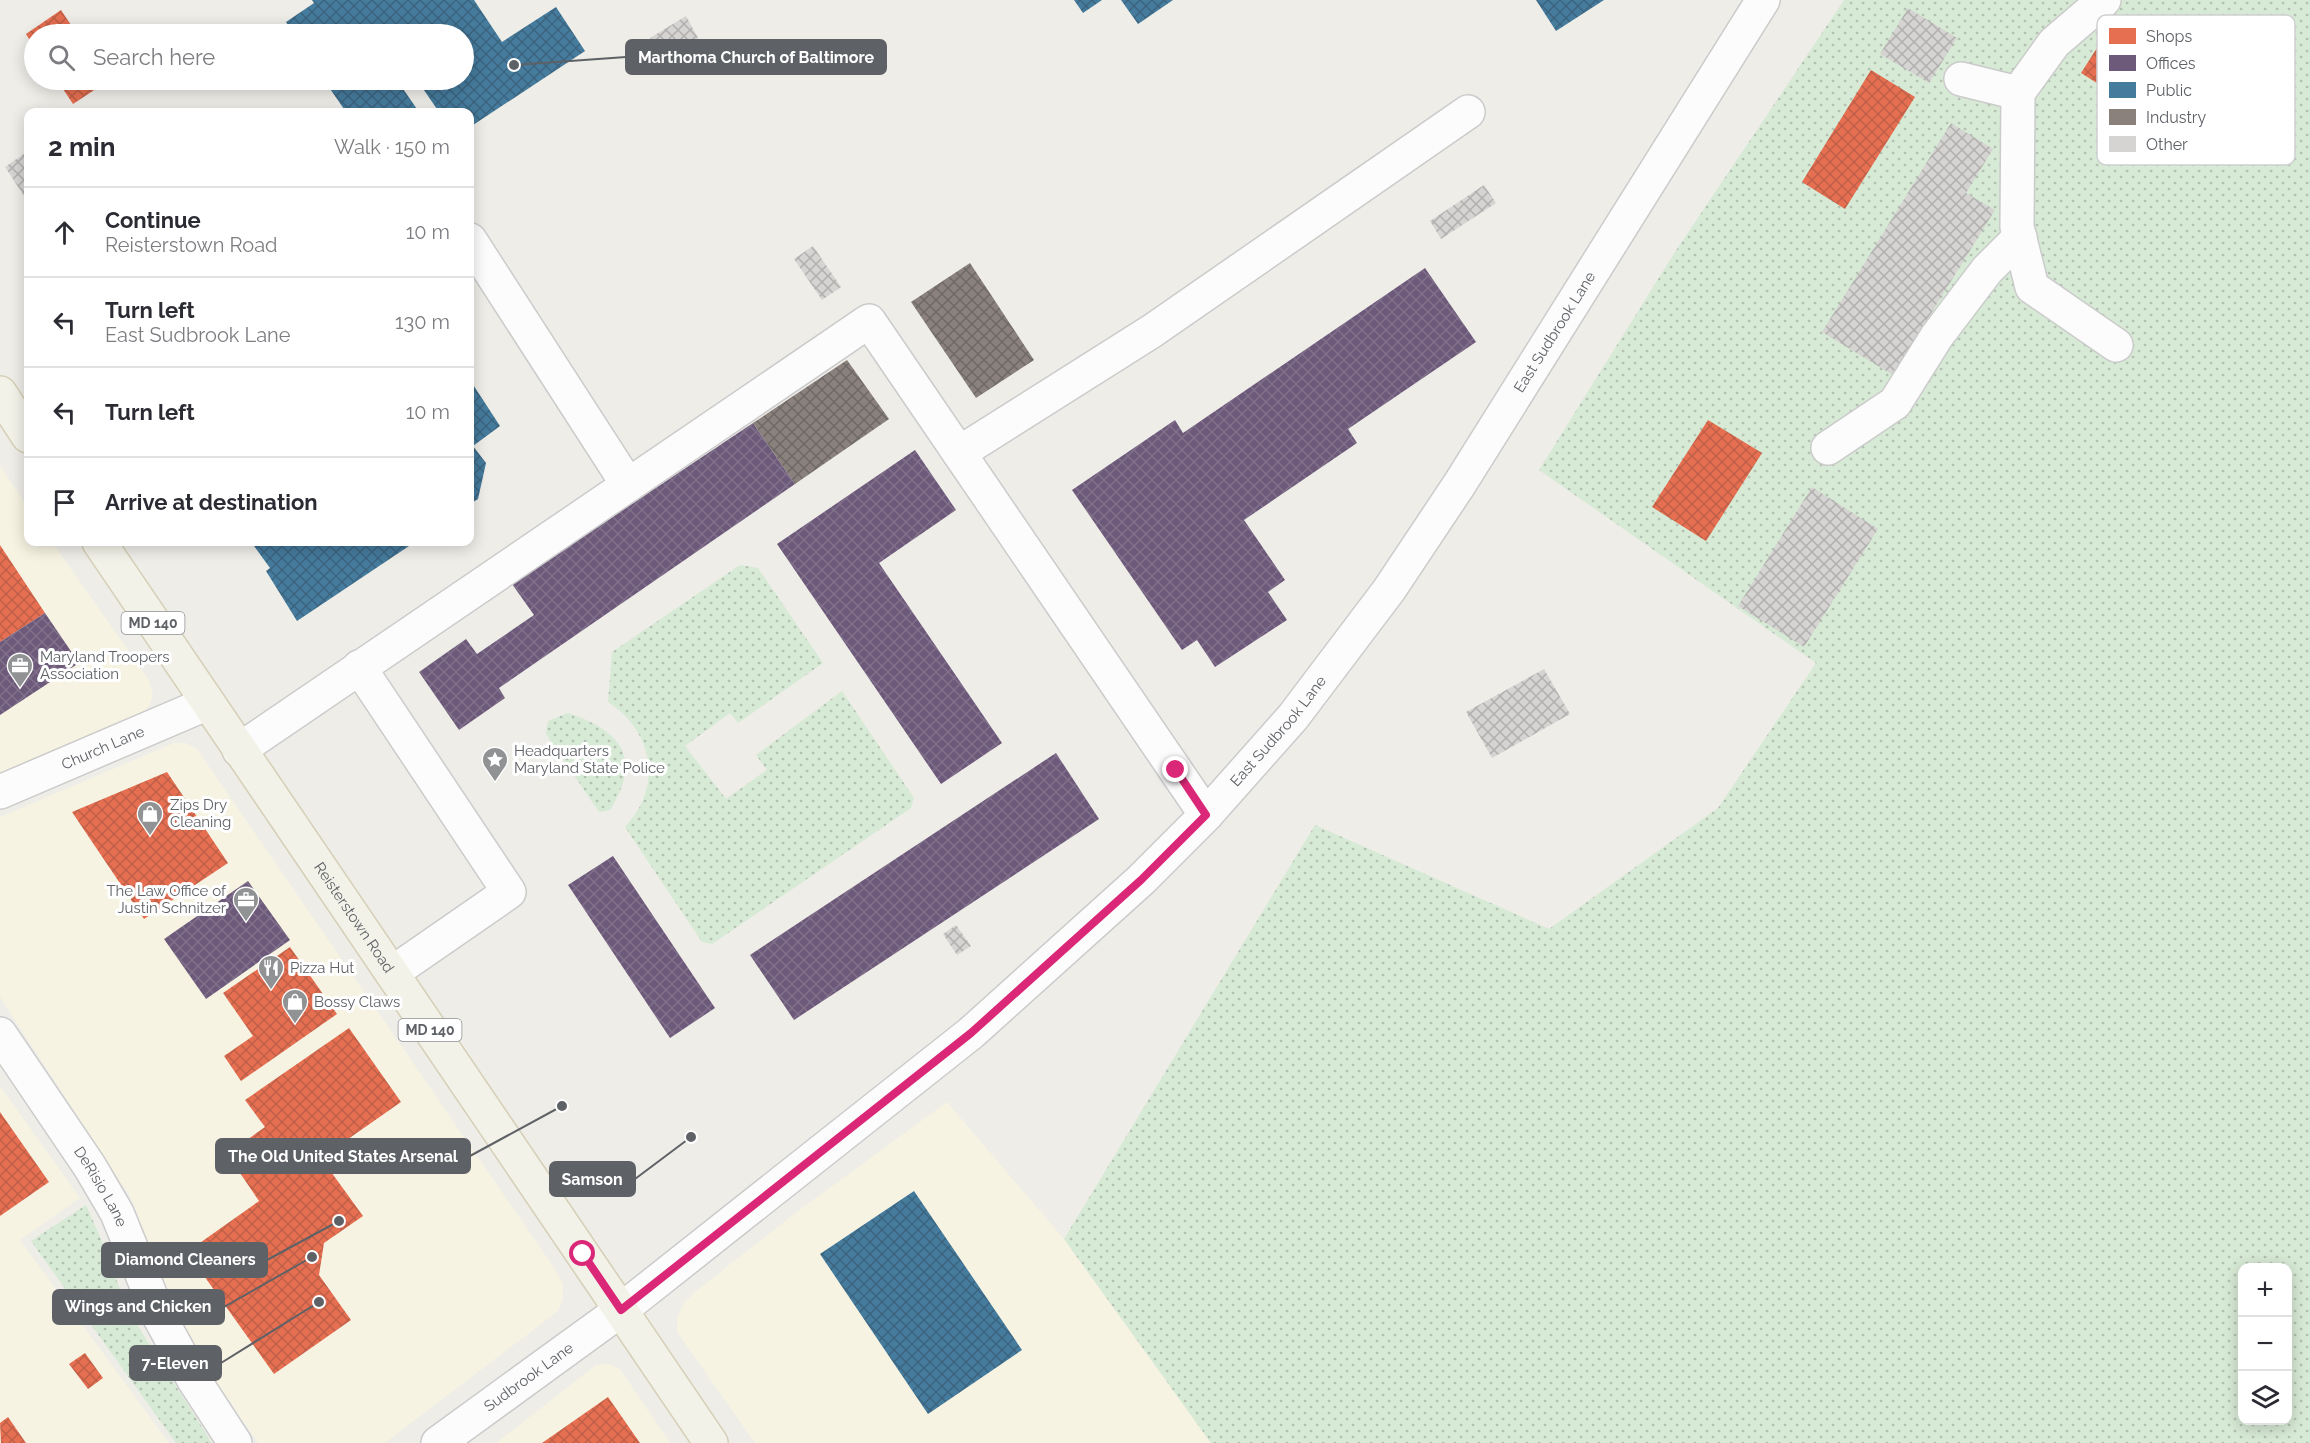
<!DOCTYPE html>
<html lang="en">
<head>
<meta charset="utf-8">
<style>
	body { margin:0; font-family:Raleway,sans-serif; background:#f7f7f7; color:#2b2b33 }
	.controls { position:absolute; right:18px; bottom:18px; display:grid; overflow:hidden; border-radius:12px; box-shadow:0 3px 15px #0003 }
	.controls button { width:54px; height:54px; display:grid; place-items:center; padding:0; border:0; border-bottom:2px solid #e1e1e2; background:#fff; color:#2b2b33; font:30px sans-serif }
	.stop { position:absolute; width:18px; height:18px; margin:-14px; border:4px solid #db2777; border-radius:50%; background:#fff }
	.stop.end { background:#db2777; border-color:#fff; box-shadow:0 2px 6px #0008 }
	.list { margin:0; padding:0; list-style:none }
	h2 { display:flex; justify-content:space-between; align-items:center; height:78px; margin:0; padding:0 24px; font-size:26px }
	h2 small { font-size:20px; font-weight:400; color:#7c7c81 }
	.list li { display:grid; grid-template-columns:39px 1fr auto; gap:18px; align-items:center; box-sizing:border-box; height:90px; padding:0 24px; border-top:2px solid #e1e1e2 }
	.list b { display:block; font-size:22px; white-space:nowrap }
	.list p { margin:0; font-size:20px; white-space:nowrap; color:#7c7c81 }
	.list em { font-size:20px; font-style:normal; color:#7c7c81 }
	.icon { flex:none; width:33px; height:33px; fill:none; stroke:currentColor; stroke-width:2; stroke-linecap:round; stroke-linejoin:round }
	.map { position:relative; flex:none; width:2310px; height:1443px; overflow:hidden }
	.search { position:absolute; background:#fff; box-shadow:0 3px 15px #0003; left:24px; top:24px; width:450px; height:66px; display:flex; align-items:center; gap:15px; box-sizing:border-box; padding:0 21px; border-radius:33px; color:#7c7c81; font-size:22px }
	.panel { position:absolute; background:#fff; box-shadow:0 3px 15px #0003; left:24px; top:108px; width:450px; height:438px; border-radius:12px }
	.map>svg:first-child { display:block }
	.commercial { fill:#f6f3e2 }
	.grass { fill:url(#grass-dots); fill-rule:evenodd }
	.shops { fill:url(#shops-cross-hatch) }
	.offices { fill:url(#offices-cross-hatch) }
	.public { fill:url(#public-cross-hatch) }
	.industry { fill:url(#industry-cross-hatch) }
	.building { fill:url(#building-cross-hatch) }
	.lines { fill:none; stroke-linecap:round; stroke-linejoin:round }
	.minor-casing { stroke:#cbcbcb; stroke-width:36 }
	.major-casing { stroke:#d5cfb6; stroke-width:36 }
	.minor { stroke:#fcfcfc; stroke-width:33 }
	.major { stroke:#f3f2e9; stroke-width:33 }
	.route { stroke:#db2777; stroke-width:8 }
	.labels { text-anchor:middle; stroke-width:6; stroke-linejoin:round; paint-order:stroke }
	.shield { fill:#fff; stroke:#8e9094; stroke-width:1.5 }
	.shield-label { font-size:14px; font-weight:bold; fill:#5e6166 }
	.street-label { font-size:15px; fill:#5e6166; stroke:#fff }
	.poi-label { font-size:15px; fill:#5e6166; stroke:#fff; text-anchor:start }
	.key { fill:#fff; stroke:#cfd0d1; stroke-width:1.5 }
	.key-label { font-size:16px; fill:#5e6166 }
	.leader { fill:none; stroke:#5e6166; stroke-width:2 }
	.callout-dot { fill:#5e6166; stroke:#fff; stroke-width:2 }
	.callout { fill:#5e6166; stroke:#5e6166; stroke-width:2 }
	.callout-label { font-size:16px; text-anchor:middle; font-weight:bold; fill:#fff }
</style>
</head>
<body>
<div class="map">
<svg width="2310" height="1443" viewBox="0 0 2310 1443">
	<defs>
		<pattern id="grass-dots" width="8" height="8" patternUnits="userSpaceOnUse" patternTransform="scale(1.5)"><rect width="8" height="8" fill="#d7ead5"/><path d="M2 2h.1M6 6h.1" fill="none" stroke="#b2c1b1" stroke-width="1.8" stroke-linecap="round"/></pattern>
		<pattern id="shops-cross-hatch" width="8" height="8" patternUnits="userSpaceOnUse" patternTransform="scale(1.5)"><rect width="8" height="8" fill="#e76f51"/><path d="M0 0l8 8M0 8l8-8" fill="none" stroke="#be5f47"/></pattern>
		<pattern id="offices-cross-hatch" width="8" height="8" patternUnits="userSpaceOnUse" patternTransform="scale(1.5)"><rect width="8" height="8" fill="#6d597a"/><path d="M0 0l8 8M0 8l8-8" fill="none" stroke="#81718b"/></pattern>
		<pattern id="public-cross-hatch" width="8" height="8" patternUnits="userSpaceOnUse" patternTransform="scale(1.5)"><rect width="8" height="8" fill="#457b9d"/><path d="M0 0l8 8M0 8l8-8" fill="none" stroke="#3b647e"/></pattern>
		<pattern id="industry-cross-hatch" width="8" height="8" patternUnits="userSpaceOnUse" patternTransform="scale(1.5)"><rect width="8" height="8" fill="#8a817c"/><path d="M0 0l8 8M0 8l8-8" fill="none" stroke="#6e6865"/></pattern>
		<pattern id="building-cross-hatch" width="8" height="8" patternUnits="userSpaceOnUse" patternTransform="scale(1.5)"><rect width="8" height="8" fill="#d5d4d2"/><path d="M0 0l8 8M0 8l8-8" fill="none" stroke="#b0afae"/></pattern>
	</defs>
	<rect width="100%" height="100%" fill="#eeede8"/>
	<path class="commercial" d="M0,466L28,507V542H52L149,680L153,695L149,706L140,715L0,774Z
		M174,743H186L197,749L555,1269L563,1284V1299L558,1311L385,1443H258L208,1370L171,1303L131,1198L0,997V817Z
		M0,1086L80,1198L20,1240L169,1443H0Z
		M947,1102L1064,1239L1211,1443H755L677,1332V1318L684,1303L695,1292L794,1214Z
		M609,1364L620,1369L670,1443H496L596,1365Z"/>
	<path class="grass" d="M1844,0H2310V1443H1211L1064,1239L1315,825L1549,929L1718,808L1816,663L1539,470L1675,252ZM2242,1268H2288V1420H2242Z
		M740,565L758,568L823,663L738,723L730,713L685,746L726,799L767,770L756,755L842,691L914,798L911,808L712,944L702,942L625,827C663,787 654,732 608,702L612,652Z
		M568,713C621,731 643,757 610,810L599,812L546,734L548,721Z
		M86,1205L104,1246L127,1309L212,1443H176L31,1241Z"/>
	<path class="shops" d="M61,10L77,34H34V47L26,34Z
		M2111,26L2141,46L2111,92L2081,73Z
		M1871,70L1915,97L1845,209L1802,182Z
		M57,80H106L108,81L73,104Z
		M1708,420L1762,453L1706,541L1652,507Z
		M0,545L45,613L0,642Z
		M167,772L228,863L144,919L72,812Z
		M290,947L337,1014L241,1081L224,1056L253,1036L223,993Z
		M349,1028L401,1102L321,1158L363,1216L324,1243L319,1275L351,1320L274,1374L187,1252L259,1201L227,1154L265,1127L245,1100Z
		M0,1112L49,1182L0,1216Z
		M85,1353L103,1378L88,1389L69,1364Z
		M608,1397L640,1443H542Z
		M8,1417L26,1443H1L0,1423Z"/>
	<path class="offices" d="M1425,268L1476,342L1348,429L1357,443L1244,520L1285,580L1268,592L1287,620L1215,667L1197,640L1182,650L1072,490L1175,420L1183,433Z
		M753,423L795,484L499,688L505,698L459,730L419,672L466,639L477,654L534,615L512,584Z
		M915,450L956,510L879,563L1002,743L941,784L777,544Z
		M45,613L79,663L0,715V642Z
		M1056,753L1099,819L794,1020L750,955Z
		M613,856L715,1008L670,1038L568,885Z
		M248,881L290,940L206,999L164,939Z"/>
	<path class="public" d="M312,0H474L502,42L556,7L585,51L470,127V112H439L417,80H464V34H294L286,22L314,3Z
		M1074,0H1102L1083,13Z
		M1121,0H1173L1138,24Z
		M1536,0H1604L1556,31Z
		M324,80H397L419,112H346Z
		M470,380L500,426L473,446L486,463L478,499L470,504Z
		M251,542H415L297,621L266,571L270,568Z
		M914,1191L1022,1350L928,1414L820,1254Z"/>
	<path class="industry" d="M970,263L1034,360L976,398L911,302Z
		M847,360L889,419L795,484L753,423Z"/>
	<path class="building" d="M1908,8L1957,38L1929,83L1880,54Z
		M686,16L698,38L663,59L650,38Z
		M1951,123L1993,149L1966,193L1995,210L1893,375L1822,332Z
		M28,151V202L5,167Z
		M1484,185L1496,203L1441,239L1430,221Z
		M813,246L841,287L822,300L794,259Z
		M1812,487L1878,529L1804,647L1738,606Z
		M1544,669L1570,714L1492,758L1466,712Z
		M956,925L971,946L957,955L943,934Z"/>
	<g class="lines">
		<defs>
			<g id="minor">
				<path d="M2104,0L2054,43L2018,93L2017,227L2032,287L2116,345"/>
				<path d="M1961,79L2018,93"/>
				<path d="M470,240L628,485"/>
				<path d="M1828,448L1895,403L1937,336L1987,270L2020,237"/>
				<path d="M959,453L1152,331L1468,112"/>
				<path d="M359,667L509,892L392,973"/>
				<path d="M239,750L869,321L1206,815"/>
				<path id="s1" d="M0,792L208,703"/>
				<path id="s2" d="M0,1034L90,1167L117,1213L159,1316L194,1380L235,1443"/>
				<path id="s3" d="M438,1443L621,1310L971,1033L1141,880L1206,815L1293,717L1389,590L1459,485L1763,0"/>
			</g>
			<g id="major">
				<path d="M0,393L28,436"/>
				<path id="s4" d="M99,542L711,1443"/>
			</g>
		</defs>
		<use href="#minor" class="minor-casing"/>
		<use href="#major" class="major-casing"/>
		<use href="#minor" class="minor"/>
		<use href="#major" class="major"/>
	</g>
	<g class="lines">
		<path class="route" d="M583,1254L621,1310L971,1033L1141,880L1206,815L1176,770"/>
	</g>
	<defs>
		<symbol id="office-pin" viewBox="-11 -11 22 30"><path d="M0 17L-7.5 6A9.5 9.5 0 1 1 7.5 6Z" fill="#909294" stroke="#fff"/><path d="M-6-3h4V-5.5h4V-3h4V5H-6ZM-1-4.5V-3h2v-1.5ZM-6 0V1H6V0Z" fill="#fff"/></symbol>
		<symbol id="sight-pin" viewBox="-11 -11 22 30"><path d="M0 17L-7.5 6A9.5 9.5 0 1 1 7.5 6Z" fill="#909294" stroke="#fff"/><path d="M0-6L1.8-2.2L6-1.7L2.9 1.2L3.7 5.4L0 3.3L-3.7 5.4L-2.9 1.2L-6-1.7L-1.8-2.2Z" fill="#fff"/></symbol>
		<symbol id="shop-pin" viewBox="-11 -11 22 30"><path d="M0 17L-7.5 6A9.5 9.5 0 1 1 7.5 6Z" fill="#909294" stroke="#fff"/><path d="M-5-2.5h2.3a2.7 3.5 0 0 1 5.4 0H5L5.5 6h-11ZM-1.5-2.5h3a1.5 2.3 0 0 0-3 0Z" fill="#fff"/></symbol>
		<symbol id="restaurant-pin" viewBox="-11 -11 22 30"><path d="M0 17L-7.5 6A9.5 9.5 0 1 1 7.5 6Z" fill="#909294" stroke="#fff"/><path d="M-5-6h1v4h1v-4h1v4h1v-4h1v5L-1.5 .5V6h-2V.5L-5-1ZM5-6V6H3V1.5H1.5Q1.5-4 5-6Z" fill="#fff"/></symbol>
	</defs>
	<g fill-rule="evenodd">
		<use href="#office-pin" x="5" y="651" width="30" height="40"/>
		<use href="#sight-pin" x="480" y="745" width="30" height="40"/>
		<use href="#shop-pin" x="135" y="799" width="30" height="40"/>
		<use href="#office-pin" x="231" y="885" width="30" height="40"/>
		<use href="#restaurant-pin" x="256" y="953" width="30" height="40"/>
		<use href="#shop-pin" x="280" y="987" width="30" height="40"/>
	</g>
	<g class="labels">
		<g class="shield">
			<rect x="121.5" y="612" width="63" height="22" rx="4.5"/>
			<rect x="398.5" y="1019" width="63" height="22" rx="4.5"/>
		</g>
		<g class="shield-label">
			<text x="153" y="628">MD 140</text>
			<text x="430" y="1035">MD 140</text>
		</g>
		<g class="street-label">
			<text dy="5" stroke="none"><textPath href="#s3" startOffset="1590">East Sudbrook Lane</textPath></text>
			<text dy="5" stroke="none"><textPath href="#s3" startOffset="1104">East Sudbrook Lane</textPath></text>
			<text dy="5" stroke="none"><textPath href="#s1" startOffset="112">Church Lane</textPath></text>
			<text dy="5" stroke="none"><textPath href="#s4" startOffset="454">Reisterstown Road</textPath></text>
			<text dy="5" stroke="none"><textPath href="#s2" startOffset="183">DeRisio Lane</textPath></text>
			<text dy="5" stroke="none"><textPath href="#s3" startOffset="112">Sudbrook Lane</textPath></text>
		</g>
		<g class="poi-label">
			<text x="40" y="662">Maryland Troopers<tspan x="40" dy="17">Association</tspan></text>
			<text x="514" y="756">Headquarters<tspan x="514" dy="17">Maryland State Police</tspan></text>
			<text x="170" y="810">Zips Dry<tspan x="170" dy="17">Cleaning</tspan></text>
			<text x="226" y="896" text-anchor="end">The Law Office of<tspan x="226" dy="17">Justin Schnitzer</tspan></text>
			<text x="290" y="973">Pizza Hut</text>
			<text x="314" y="1007">Bossy Claws</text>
		</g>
	</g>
	<rect x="2097" y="15" width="198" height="150" rx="9" class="key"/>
	<rect x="2109" y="28" width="27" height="16" fill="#e76f51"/>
	<rect x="2109" y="55" width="27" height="16" fill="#6d597a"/>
	<rect x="2109" y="82" width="27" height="16" fill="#457b9d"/>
	<rect x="2109" y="109" width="27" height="16" fill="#8a817c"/>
	<rect x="2109" y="136" width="27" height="16" fill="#d5d4d2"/>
	<g class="key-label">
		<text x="2146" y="42">Shops</text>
		<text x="2146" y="69">Offices</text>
		<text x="2146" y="96">Public</text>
		<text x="2146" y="123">Industry</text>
		<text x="2146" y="150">Other</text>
	</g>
	<path class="leader" d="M514 65L626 57M562 1106L470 1156M691 1137L635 1179M339 1221L267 1260M312 1257L224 1307M319 1302L221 1363"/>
	<g class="callout-dot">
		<circle cx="514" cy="65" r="6"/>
		<circle cx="562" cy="1106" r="6"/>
		<circle cx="691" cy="1137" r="6"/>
		<circle cx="339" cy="1221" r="6"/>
		<circle cx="312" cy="1257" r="6"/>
		<circle cx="319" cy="1302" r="6"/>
	</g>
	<g class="callout">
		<rect x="626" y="40" width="260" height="34" rx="6"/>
		<rect x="216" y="1139" width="254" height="34" rx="6"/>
		<rect x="550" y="1162" width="85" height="34" rx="6"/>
		<rect x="102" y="1243" width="165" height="34" rx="6"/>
		<rect x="53" y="1290" width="171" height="34" rx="6"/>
		<rect x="130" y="1346" width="91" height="34" rx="6"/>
	</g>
	<g class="callout-label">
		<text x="756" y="63">Marthoma Church of Baltimore</text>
		<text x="343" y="1162">The Old United States Arsenal</text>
		<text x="592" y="1185">Samson</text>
		<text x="185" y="1265">Diamond Cleaners</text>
		<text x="138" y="1312">Wings and Chicken</text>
		<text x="175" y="1369">7-Eleven</text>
	</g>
</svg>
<div class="controls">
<button>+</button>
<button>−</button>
<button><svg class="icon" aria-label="layers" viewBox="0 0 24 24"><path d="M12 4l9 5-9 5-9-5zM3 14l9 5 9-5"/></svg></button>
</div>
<div class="stop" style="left:583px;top:1254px"></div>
<div class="stop end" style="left:1176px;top:770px"></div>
<div class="search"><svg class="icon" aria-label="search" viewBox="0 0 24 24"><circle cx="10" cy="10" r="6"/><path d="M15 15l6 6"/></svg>Search here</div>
<section class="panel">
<h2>2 min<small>Walk · 150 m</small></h2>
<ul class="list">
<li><svg class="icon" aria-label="ahead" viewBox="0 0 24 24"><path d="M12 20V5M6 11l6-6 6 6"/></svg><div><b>Continue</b><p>Reisterstown Road</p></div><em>10 m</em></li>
<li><svg class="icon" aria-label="left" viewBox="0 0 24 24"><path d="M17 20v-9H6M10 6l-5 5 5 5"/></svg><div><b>Turn left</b><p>East Sudbrook Lane</p></div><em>130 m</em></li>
<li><svg class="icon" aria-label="left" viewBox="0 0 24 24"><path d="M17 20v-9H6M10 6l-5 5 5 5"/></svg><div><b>Turn left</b></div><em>10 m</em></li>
<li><svg class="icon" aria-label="arrive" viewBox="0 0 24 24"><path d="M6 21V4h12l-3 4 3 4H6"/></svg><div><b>Arrive at destination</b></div></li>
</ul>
</section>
</div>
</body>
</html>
